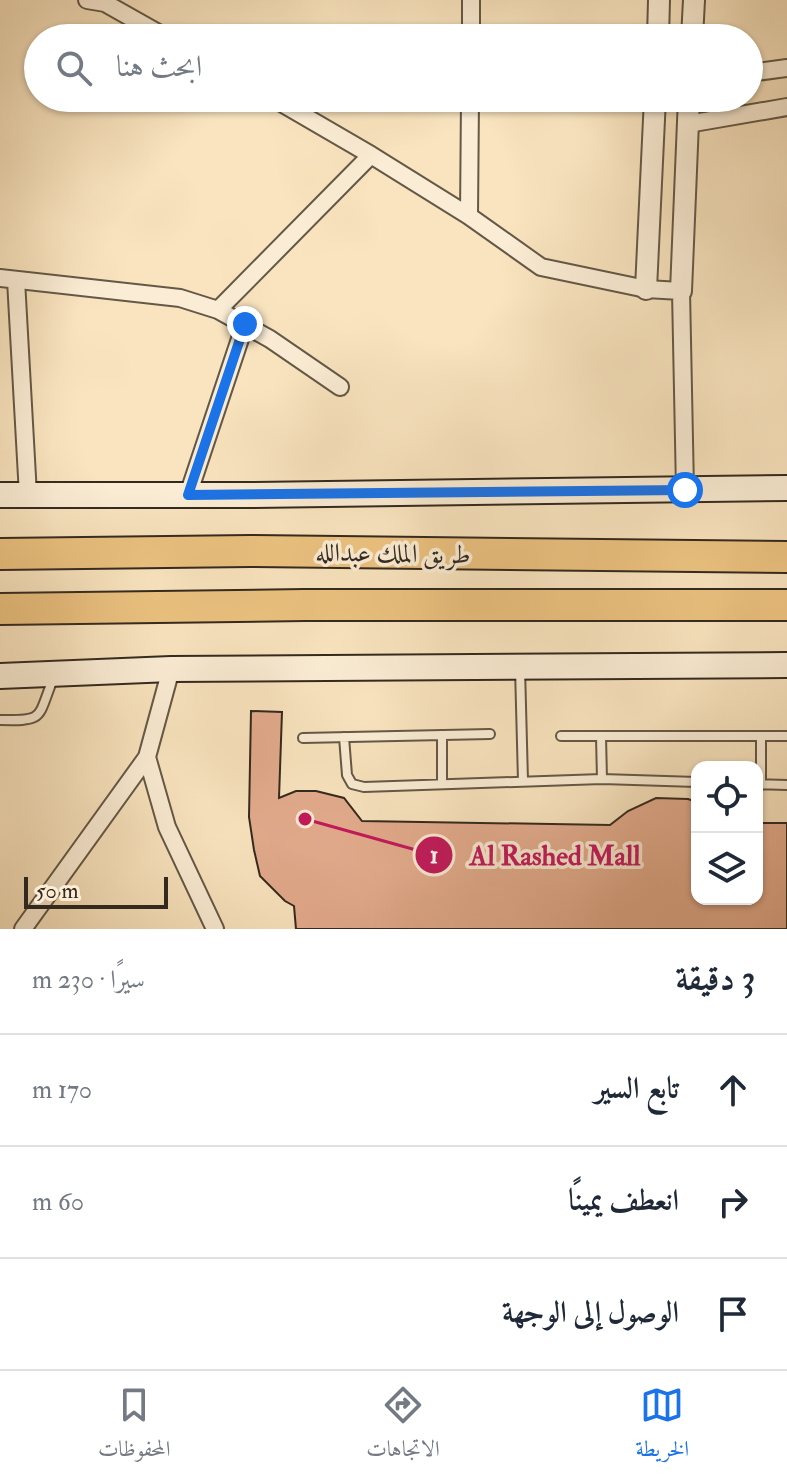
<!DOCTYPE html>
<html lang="ar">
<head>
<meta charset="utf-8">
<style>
	body { margin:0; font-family:"IM FELL Double Pica",Amiri,serif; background:#f2f2f3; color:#1f2937; direction:rtl }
	.controls { position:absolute; right:24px; bottom:24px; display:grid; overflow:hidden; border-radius:16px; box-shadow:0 2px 6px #0004 }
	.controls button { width:72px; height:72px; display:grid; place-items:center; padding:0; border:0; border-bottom:2px solid #e0e1e3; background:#fff; color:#1f2937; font:40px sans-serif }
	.scale { position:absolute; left:24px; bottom:20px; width:144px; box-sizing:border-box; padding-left:8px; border:4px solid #33291f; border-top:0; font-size:22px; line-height:28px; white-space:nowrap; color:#33291f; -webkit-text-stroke:6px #fbedd5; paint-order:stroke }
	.stop { position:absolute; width:24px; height:24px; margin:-18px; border:6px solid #1a73e8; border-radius:50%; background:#fff }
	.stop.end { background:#1a73e8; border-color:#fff; box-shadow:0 2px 8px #0008 }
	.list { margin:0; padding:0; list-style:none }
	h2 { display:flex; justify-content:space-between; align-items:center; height:104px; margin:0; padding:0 32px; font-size:34px }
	h2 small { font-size:26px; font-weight:400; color:#747a83 }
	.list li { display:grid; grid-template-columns:52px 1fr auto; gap:24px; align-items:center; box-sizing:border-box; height:112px; padding:0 32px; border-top:2px solid #e0e1e3 }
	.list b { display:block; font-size:30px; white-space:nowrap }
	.list em { font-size:26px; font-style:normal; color:#747a83 }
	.icon { flex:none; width:44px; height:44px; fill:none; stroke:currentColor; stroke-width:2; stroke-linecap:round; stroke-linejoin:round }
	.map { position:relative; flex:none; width:787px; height:929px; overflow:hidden; direction:ltr }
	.search { position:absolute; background:#fff; box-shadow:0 2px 6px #0004; left:24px; right:24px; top:24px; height:88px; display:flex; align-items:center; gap:20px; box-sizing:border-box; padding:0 28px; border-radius:44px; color:#747a83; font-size:30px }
	.sheet { height:440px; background:#fff }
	nav { display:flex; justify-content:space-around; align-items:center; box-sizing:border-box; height:112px; border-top:2px solid #e0e1e3; background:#fff; font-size:22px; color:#747a83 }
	nav a { display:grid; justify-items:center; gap:4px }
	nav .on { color:#1a73e8 }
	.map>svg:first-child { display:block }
	.building { fill:#e3ab8d; stroke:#33291f; stroke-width:2 }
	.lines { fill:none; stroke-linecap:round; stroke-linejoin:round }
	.service-casing { stroke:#645847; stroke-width:12 }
	.minor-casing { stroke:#645847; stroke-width:20 }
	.tertiary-casing { stroke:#645847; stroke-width:24 }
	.secondary-casing { stroke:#33291f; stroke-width:28 }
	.motorway-casing { stroke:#33291f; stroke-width:34 }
	.service { stroke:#fbedd5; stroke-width:8 }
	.minor { stroke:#fbedd5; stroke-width:16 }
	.tertiary { stroke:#fbedd5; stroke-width:20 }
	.secondary { stroke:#fbedd5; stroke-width:24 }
	.motorway { stroke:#ecc280; stroke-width:30 }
	.route { stroke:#1a73e8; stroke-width:10 }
	.labels { text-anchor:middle; stroke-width:7; stroke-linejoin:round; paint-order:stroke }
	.street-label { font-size:26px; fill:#33291f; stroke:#fbedd5 }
	.leader { fill:none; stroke:#c2185b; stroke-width:3 }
	.callout-dot { fill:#c2185b; stroke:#fbedd5; stroke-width:3 }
	.mark-label { font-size:24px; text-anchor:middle; font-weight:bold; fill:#fff }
	.callout-label { font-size:28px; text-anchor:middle; font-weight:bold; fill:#c2185b; stroke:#fbedd5; stroke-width:7; stroke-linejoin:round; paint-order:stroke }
</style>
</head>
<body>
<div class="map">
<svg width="787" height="929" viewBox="0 0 787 929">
	<rect width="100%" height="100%" fill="#f9e4bf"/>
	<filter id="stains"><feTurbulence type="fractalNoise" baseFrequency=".0025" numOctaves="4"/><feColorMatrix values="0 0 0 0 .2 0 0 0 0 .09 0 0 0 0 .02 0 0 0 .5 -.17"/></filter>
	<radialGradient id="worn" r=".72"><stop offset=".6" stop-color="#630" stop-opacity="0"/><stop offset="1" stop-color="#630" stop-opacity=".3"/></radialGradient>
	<path class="building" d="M251,711L282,712L279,798L296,791H316L344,798L362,821L610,825L628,811L656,798L688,799L697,802V899H757V823H787V929H296L294,906L285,901L260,876L254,850L249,817Z"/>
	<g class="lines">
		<defs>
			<path id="service" d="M520,668L523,781
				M0,720C45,721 37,719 53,679
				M442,735V784
				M561,736H787
				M601,736L602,779
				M761,736V785
				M344,737L347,775L352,784L364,787L602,779L697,782
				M303,738L490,734
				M757,784L787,785"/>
			<path id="minor" d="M87,0L105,3L167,38
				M471,38V0
				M749,73L787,68
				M273,98L371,155L469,216L541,267L646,289L681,291L685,490
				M688,124L787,107
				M469,216L470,98
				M0,278L180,298L218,310
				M16,280L28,495
				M340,387L270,339L218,310L371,155
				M188,495L245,324
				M171,669L147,757L167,827L215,929
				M23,929L147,757"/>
			<path id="tertiary" d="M658,38L659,0
				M692,38L694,0
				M646,289L655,98
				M681,291L689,98"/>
			<path id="secondary" d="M0,495H247L787,488
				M0,676L171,669L787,665"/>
			<path id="motorway" d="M0,554L250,551L787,557
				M0,609L305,605H787"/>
		</defs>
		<use href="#service" class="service-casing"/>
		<use href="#minor" class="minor-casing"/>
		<use href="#tertiary" class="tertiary-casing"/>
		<use href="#secondary" class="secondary-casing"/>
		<use href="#motorway" class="motorway-casing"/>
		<use href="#service" class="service"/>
		<use href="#minor" class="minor"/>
		<use href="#tertiary" class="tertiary"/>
		<use href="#secondary" class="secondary"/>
		<use href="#motorway" class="motorway"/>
	</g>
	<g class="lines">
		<path class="route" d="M245,324L188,495L685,490"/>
	</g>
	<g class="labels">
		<g class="street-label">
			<text transform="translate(393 553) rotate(1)" y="9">طريق الملك عبدالله</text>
		</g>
	</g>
	<path class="leader" d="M305 819L434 855"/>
	<g class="callout-dot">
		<circle cx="305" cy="819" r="8"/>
		<circle cx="434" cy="855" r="20"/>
	</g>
	<g class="mark-label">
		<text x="434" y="863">1</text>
	</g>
	<g class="callout-label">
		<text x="555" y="865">Al Rashed Mall</text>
	</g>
	<rect width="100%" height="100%" filter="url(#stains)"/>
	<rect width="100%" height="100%" fill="url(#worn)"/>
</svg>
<div class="controls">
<button><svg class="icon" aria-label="locate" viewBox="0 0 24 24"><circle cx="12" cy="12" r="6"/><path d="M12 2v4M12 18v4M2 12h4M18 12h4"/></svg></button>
<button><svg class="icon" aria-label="layers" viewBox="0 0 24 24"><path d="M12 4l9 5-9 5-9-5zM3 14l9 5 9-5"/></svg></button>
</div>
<div class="scale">50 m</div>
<div class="stop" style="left:685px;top:490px"></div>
<div class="stop end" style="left:245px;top:324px"></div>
<div class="search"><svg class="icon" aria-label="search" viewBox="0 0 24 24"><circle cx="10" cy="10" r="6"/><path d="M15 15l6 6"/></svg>ابحث هنا</div>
</div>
<section class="sheet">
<h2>3 دقيقة<small>سيرًا · 230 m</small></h2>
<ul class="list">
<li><svg class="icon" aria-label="ahead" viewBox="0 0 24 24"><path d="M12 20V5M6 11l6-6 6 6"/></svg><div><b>تابع السير</b></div><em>170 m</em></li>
<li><svg class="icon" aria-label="right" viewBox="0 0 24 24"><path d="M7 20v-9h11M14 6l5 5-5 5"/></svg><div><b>انعطف يمينًا</b></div><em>60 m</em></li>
<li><svg class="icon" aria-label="arrive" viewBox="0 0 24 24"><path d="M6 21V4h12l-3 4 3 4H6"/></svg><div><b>الوصول إلى الوجهة</b></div></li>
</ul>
</section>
<nav>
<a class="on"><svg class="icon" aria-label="map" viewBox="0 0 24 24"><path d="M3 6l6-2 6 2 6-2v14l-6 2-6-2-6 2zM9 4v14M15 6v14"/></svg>الخريطة</a>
<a><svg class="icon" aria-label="directions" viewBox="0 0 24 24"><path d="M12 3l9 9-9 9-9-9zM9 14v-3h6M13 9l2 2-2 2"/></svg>الاتجاهات</a>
<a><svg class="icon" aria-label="saved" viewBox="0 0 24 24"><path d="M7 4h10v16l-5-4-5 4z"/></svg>المحفوظات</a>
</nav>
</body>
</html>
